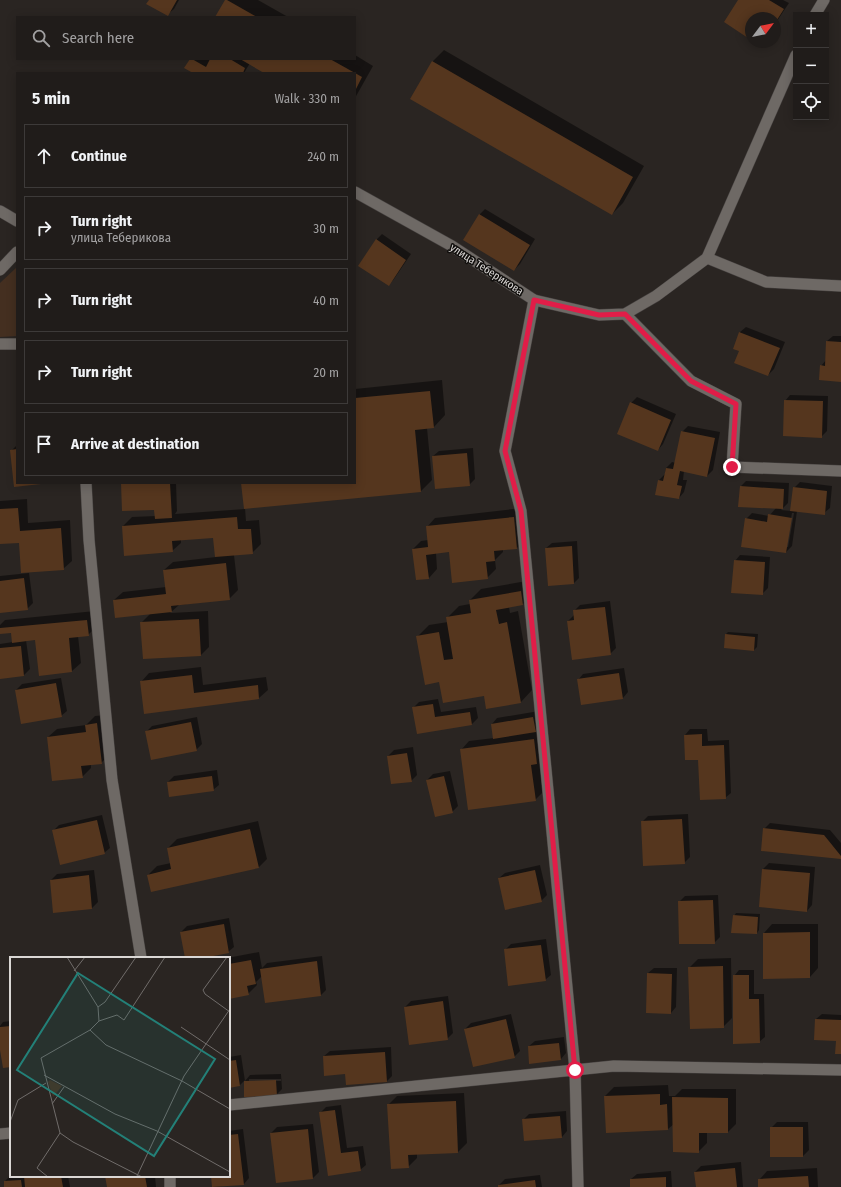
<!DOCTYPE html>
<html lang="en">
<head>
<meta charset="utf-8">
<style>
	body { margin:0; font-family:"Fira Sans Condensed",sans-serif; background:#2d2927; color:#f1f3f6 }
	.controls { position:absolute; right:12px; top:12px; display:grid; overflow:hidden; border-radius:0px; box-shadow:0 2px 10px #0003 }
	.controls button { width:36px; height:36px; display:grid; place-items:center; padding:0; border:0; border-bottom:1px solid #3d3a39; background:#201c1a; color:#f1f3f6; font:20px sans-serif }
	.compass { position:absolute; left:745px; top:12px; width:36px; height:36px; border-radius:50%; background:#201c1a; box-shadow:0 2px 10px #0003; rotate:58deg }
	.stop { position:absolute; width:12px; height:12px; margin:-9px; border:3px solid #e11d48; border-radius:50%; background:#fff }
	.stop.end { background:#e11d48; border-color:#fff; box-shadow:0 1px 4px #0008 }
	.list { margin:0; padding:0; list-style:none }
	h2 { display:flex; justify-content:space-between; align-items:center; height:52px; margin:0; padding:0 16px; font-size:17px }
	h2 small { font-size:13px; font-weight:400; color:#a2a1a2 }
	.list li { display:grid; grid-template-columns:26px 1fr auto; gap:12px; align-items:center; box-sizing:border-box; height:64px; margin:0 8px 8px; padding:0 8px; border:1px solid #3d3a39; border-radius:0px }
	.list b { display:block; font-size:15px; white-space:nowrap }
	.list p { margin:0; font-size:13px; white-space:nowrap; color:#a2a1a2 }
	.list em { font-size:13px; font-style:normal; color:#a2a1a2 }
	.icon { flex:none; width:22px; height:22px; fill:none; stroke:currentColor; stroke-width:2; stroke-linecap:round; stroke-linejoin:round }
	.map { position:relative; flex:none; width:841px; height:1187px; overflow:hidden }
	.search { position:absolute; background:#201c1a; box-shadow:0 2px 10px #0003; left:16px; top:16px; width:340px; height:44px; display:flex; align-items:center; gap:10px; box-sizing:border-box; padding:0 14px; border-radius:0px; color:#a2a1a2; font-size:15px }
	.panel { position:absolute; background:#201c1a; box-shadow:0 2px 10px #0003; left:16px; top:72px; width:340px; height:412px; border-radius:0px }
	.map>svg:first-child { display:block }
	.green { fill:#442f20 }
	.shadow { fill:#0007; fill-rule:evenodd }
	.building { fill:#55361e }
	.lines { fill:none; stroke-linecap:round; stroke-linejoin:round }
	.service-casing { stroke:#464240; stroke-width:12 }
	.minor-casing { stroke:#464240; stroke-width:12 }
	.tertiary-casing { stroke:#464240; stroke-width:12 }
	.service { stroke:#6e6965; stroke-width:11 }
	.minor { stroke:#6e6965; stroke-width:11 }
	.tertiary { stroke:#6e6965; stroke-width:11 }
	.route { stroke:#e11d48; stroke-width:5 }
	.labels { text-anchor:middle; stroke-width:3; stroke-linejoin:round; paint-order:stroke }
	.street-label { font-size:11px; fill:#dad7d5; stroke:#110f0d }
	.inset-road { fill:none; stroke:#706c6a; stroke-width:1 }
	.view { fill:#238078; fill-opacity:0.15; stroke:#238078; stroke-width:2 }
	.inset-edge { fill:none; stroke:#dad7d5; stroke-width:2 }
</style>
</head>
<body>
<div class="map">
<svg width="841" height="1187" viewBox="0 0 841 1187">
	<rect width="100%" height="100%" fill="#2a2522"/>
	<path class="green" d="M17,267V336L0,337V283Z"/>
	<path class="shadow" d="M150,0H179L174,9L168,14Z
		M226,0H258L288,17H216Z
		M740,0H783L789,3L775,24V18H751V39Z
		M756,42H763L760,45Z
		M444,50L644,166L623,203L612,214L432,62Z
		M355,55L373,66L355,98V73H266L250,63L244,73H195L191,59H208L210,60L211,59H355Z
		M485,209L535,239L520,264L514,270L464,239L480,214Z
		M382,234L411,254L394,279L389,285L376,240Z
		M746,327L785,342L774,369L768,375L740,350V332Z
		M833,336H841V381L821,366L826,360L827,341Z
		M442,380L445,415L434,427L427,428L432,480L421,491L245,508L246,521L259,520L261,544L252,553L234,555L238,590L229,599L179,605L170,613L208,611L209,647L201,655L141,623L150,614L114,600L123,592L166,587L164,570L173,562L216,557L214,537L181,539V543L172,551L123,526L132,517L156,516L155,509L122,483H176L177,511L175,514L245,509L242,483H355V389Z
		M790,395L828,396L827,431L821,437L785,401Z
		M637,397L676,414L663,444L658,450L631,403Z
		M688,426L720,432L713,470L707,476L684,471L683,480H687L684,492L679,498L659,480L665,474L666,468L672,462L676,463L682,432Z
		M17,445V483H41L15,486L11,451Z
		M473,448L475,479L469,485L433,456L439,451Z
		M746,481L789,483L788,503L781,510L791,511L794,488L800,482L832,486L830,508L824,513L797,511L792,546L786,552L746,519L752,513L769,516L776,508L741,486ZM792,513H794L788,547H786Z
		M27,499L28,523L70,520L72,561L63,569L20,541L0,543V501Z
		M522,508L525,539L517,548L503,549V552L495,560L496,569L487,578L450,551L436,553L437,569L429,578L413,549L421,541L428,540L427,527L435,518Z
		M577,541L579,578L574,583L546,548L552,543Z
		M740,555L770,557L768,588L762,594L735,561Z
		M29,573L33,603L27,609L0,612V576Z
		M532,580L534,593L523,604L509,607L510,613L518,611L532,690L521,702L485,694L440,681L417,637L429,625L448,622L447,618L459,606L470,604V600L481,589Z
		M610,601L616,648L610,654L568,621L574,615V611L580,605Z
		M95,611L97,626L88,635L78,636L81,663L72,671L40,674L36,639L26,640L30,669L24,675L0,678V644L13,642L12,632L0,633V625L5,620Z
		M728,632L758,634L757,647L754,650L726,634Z
		M201,667L203,685L266,677L268,690L259,698L145,713L141,682L149,673Z
		M624,668L628,692L623,698L578,680L583,674Z
		M61,678L67,711L61,716L16,690L22,684Z
		M438,699L441,712L476,707L478,718L472,724L418,733L414,707L419,702Z
		M539,711L541,725L534,732L542,731L544,791L535,800L461,750L469,741L494,738L492,724L497,718Z
		M105,715L110,754L101,763L91,764V768L82,777L48,737L57,729L86,725L95,716Z
		M197,717L202,744L196,750L146,732L152,726Z
		M690,729H707L708,741L729,740L731,793L725,798L685,735Z
		M413,747L417,775L411,781L388,756L394,750Z
		M217,770L219,785L213,790L168,782L174,776Z
		M450,771L458,806L452,812L427,780L433,774Z
		M688,814L690,857L684,863L642,822L648,816Z
		M102,815L110,848L104,853L53,831L59,825Z
		M258,821L267,859L258,868L148,875L157,866L171,863L168,848L177,839Z
		M770,823L830,830L841,843V858L764,829Z
		M769,863L815,867L812,905L807,911L763,869Z
		M540,865L547,895L541,901L499,878L505,873Z
		M94,870L98,902L92,908L54,912L51,880L57,874Z
		M718,895L720,937L714,943L679,902L685,896Z
		M736,913L760,914L759,930L757,933L734,916Z
		M229,918L234,947L228,952L197,958H186L181,932L187,926Z
		M772,924H818V968L810,977L764,933Z
		M546,939L551,975L545,980L505,950L511,944Z
		M259,952L262,968L267,963L322,956L326,990L321,995L262,976L256,982L257,985L248,994L229,998V958H227Z
		M731,958L732,1018L723,1027L690,967L698,959Z
		M654,968H677L676,1007L671,1013L648,973Z
		M739,970H754V994H764L765,1037L759,1042L734,976Z
		M448,996L453,1033L447,1039L410,1044L405,1007L411,1001Z
		M511,1014L520,1051L514,1057L465,1029L471,1023Z
		M822,1014L841,1015V1053L837,1040L816,1019Z
		M11,1021V1066L0,1044V1026L3,1022Z
		M564,1037L566,1053L561,1059L529,1046L535,1041Z
		M391,1047L392,1076L387,1081L346,1073L324,1056L330,1051Z
		M241,1055L245,1081L250,1075L281,1074L282,1089L276,1095L245,1096V1080L239,1086L229,1087V1057ZM249,1079H281V1081H249Z
		M668,1085L669,1096H675L682,1089H736V1124L728,1132H707V1143L698,1152L674,1124L668,1129L607,1132L605,1096L614,1087Z
		M464,1093L467,1143L458,1152L417,1154V1158L408,1167L388,1105L397,1096Z
		M341,1105L347,1148L363,1146L366,1165L360,1170L329,1175L320,1113L326,1107Z
		M566,1111L567,1131L562,1137L523,1120L529,1114Z
		M777,1122H808L809,1150L803,1156L771,1128Z
		M313,1124L319,1172L313,1178L271,1133L277,1127Z
		M243,1129L249,1178L244,1184L213,1187L212,1176H229V1131Z
		M741,1162L743,1187H697L695,1172L701,1166Z
		M817,1168L818,1187H759V1180L767,1171Z
		M671,1171L672,1187H631V1179L637,1174Z
		M11,1175L68,1176L70,1187H5V1181Z
		M540,1175L542,1187H499V1185L505,1179Z
		M106,1176H155L156,1187H108Z"/>
	<path class="building" d="M149,0H177L168,16L146,4Z
		M225,0H227L257,17H215Z
		M738,0H769L784,9L775,23V18H751V40L724,22Z
		M190,59H192L206,67L210,59H230L245,68L243,73H193L184,68Z
		M240,59H330L355,73H264Z
		M432,61L633,177L612,215L410,99Z
		M355,73L362,77L355,91Z
		M479,214L530,245L514,271L463,240Z
		M376,239L406,260L389,286L358,266Z
		M739,332L780,348L768,376L734,363L739,351L733,349Z
		M826,341L841,342V382L819,380L820,365L825,366Z
		M430,391L434,428L415,430L421,492L244,509L241,483H355V398Z
		M784,400L823,401L822,438L783,436Z
		M630,402L671,420L658,451L617,434Z
		M681,431L715,438L707,477L680,471L677,485L682,486L679,499L655,495L658,480L663,481L666,468L673,469Z
		M17,449V483L41,484L14,487L10,450Z
		M467,453L470,486L435,489L432,456Z
		M121,483H170L172,518L155,519L154,510L122,511Z
		M740,486L784,489L783,509L738,507Z
		M793,487L827,491L825,515L790,511Z
		M18,508L20,531L61,528L64,570L21,573L19,543L0,544V509Z
		M768,514L792,518L786,553L741,547L745,518L767,522Z
		M237,517L238,529H251L253,554L215,557L213,538L172,541L173,552L124,556L122,526Z
		M514,517L517,549L494,551L495,561L486,562L488,579L452,583L449,552L426,555L429,579L416,580L412,549L428,547L426,526Z
		M572,546L574,584L548,586L545,548Z
		M734,560L765,562L763,595L731,593Z
		M226,563L230,600L171,606L172,612L115,618L113,600L166,594L163,570Z
		M24,578L28,610L0,613V581Z
		M521,591L523,605L496,610L499,624L507,622L521,703L486,709L484,696L443,703L439,682L425,685L416,636L439,632L444,660L453,659L446,617L471,613L469,600Z
		M605,607L611,655L572,660L567,621L574,620L573,610Z
		M199,619L201,656L143,659L140,622Z
		M87,620L89,636L69,638L72,672L39,676L35,640L12,643L11,633L0,634V628Z
		M725,634L755,637L754,651L724,648Z
		M21,646L24,676L0,679V648Z
		M619,673L623,699L581,705L577,679Z
		M192,675L194,693L258,685L259,699L144,714L140,681Z
		M56,683L62,717L21,724L15,690Z
		M433,704L435,717L470,712L472,725L417,734L412,707Z
		M533,717L536,732L493,739L491,724Z
		M191,722L197,751L151,760L145,731Z
		M97,723L102,764L81,766L83,778L52,781L47,737L86,732L85,725Z
		M702,734V746L724,745L726,799L700,800L698,760H685L684,735Z
		M534,739L537,764L531,765L536,801L468,810L460,749Z
		M407,753L412,782L391,784L387,756Z
		M212,776L214,791L169,797L167,782Z
		M444,776L453,813L435,817L426,780Z
		M682,819L685,864L643,866L641,821Z
		M97,820L105,854L60,865L52,830Z
		M763,828L824,835L841,856V859L761,851Z
		M250,829L259,868L151,892L147,875L171,869L167,848Z
		M762,869L810,873L807,912L759,907Z
		M535,870L542,902L505,910L498,878Z
		M89,875L92,909L53,913L50,880Z
		M713,900L715,944H679L678,901Z
		M733,915L758,917L757,934L731,933Z
		M224,924L229,953L203,958H185L180,932Z
		M810,932V978L763,979V933Z
		M541,945L546,981L508,986L504,949Z
		M251,960L256,984L247,986L249,995L229,999V964Z
		M317,961L321,996L265,1003L260,969Z
		M723,966L724,1028L690,1029L688,967Z
		M647,973L672,974L671,1014L646,1013Z
		M733,975H749V999H759L760,1043L733,1044Z
		M443,1001L448,1040L409,1045L404,1007Z
		M506,1019L515,1058L473,1067L464,1029Z
		M815,1019L841,1020V1054H835L836,1041L814,1040Z
		M11,1026V1067L3,1068L0,1050V1027Z
		M559,1043L561,1060L529,1064L528,1046Z
		M385,1052L387,1082L346,1085L345,1074L324,1076L323,1056Z
		M236,1060L240,1086L229,1088V1061Z
		M276,1080L277,1096L244,1097V1081Z
		M660,1094V1105L667,1104L668,1130L606,1133L604,1096Z
		M672,1097L728,1098V1133H699V1153L673,1152Z
		M456,1101L458,1153L408,1155L409,1168L391,1169L387,1104Z
		M335,1110L341,1153L358,1151L361,1171L328,1176L319,1112Z
		M560,1116L562,1138L524,1141L522,1119Z
		M770,1127H803V1157H770Z
		M308,1129L313,1179L276,1183L270,1133Z
		M238,1134L244,1185L212,1187L211,1176H229V1135Z
		M735,1168L737,1187H696L694,1172Z
		M24,1176H61L63,1187H25Z
		M105,1176H145L147,1187H107Z
		M808,1176L809,1187H758V1179Z
		M666,1177V1187H630V1179Z
		M21,1180L22,1187H4V1181Z
		M535,1180L536,1187H498V1185Z"/>
	<g class="lines">
		<defs>
			<path id="service" d="M0,344H17"/>
			<path id="minor" d="M0,211L17,221
				M707,258L766,282L841,286
				M534,300L505,451L521,511L575,1070L578,1187
				M625,314L691,381L736,404L732,467L841,471
				M86,483L89,540L112,780L141,958
				M229,1105L614,1066L841,1070
				M0,1134L11,1133
				M170,1176V1187"/>
			<path id="tertiary" d="M815,15L824,0
				M355,192L452,246L534,300L599,315L625,314L656,296L707,258L796,55
				M0,270L17,252"/>
		</defs>
		<use href="#service" class="service-casing"/>
		<use href="#minor" class="minor-casing"/>
		<use href="#tertiary" class="tertiary-casing"/>
		<use href="#service" class="service"/>
		<use href="#minor" class="minor"/>
		<use href="#tertiary" class="tertiary"/>
	</g>
	<g class="lines">
		<path class="route" d="M575,1070L521,511L505,451L534,300L599,315L625,314L691,381L736,404L732,467"/>
	</g>
	<g class="labels">
		<g class="street-label">
			<text transform="translate(487 269) rotate(33)" y="4">улица Теберикова</text>
		</g>
	</g>
	<g transform="translate(10 957)">
		<rect width="220" height="220" fill="#2a2522"/>
		<path d="M40,123L52,129L43,140L38,125Z" fill="#442f20"/>
		<path class="inset-road" d="M57,0L88,50L89,64L80,73L31,101L50,176L63,185L132,220M217,0L193,33L195,37L220,55M64,14L75,0M88,50L95,45L126,0M89,64L107,58L114,63L155,0M171,70L220,103M80,73L96,88L172,124L220,152M34,118L105,157L147,174L220,215M42,147L54,130M0,165L8,143L36,126M127,219L174,119L220,52M38,220L27,211L50,176"/>
		<path class="view" d="M68,16L205,102L144,199L7,113Z"/>
		<rect width="220" height="220" class="inset-edge"/>
	</g>
</svg>
<div class="controls">
<button>+</button>
<button>−</button>
<button><svg class="icon" aria-label="locate" viewBox="0 0 24 24"><circle cx="12" cy="12" r="6"/><path d="M12 2v4M12 18v4M2 12h4M18 12h4"/></svg></button>
</div>
<svg class="compass" viewBox="-18 -18 36 36"><path d="M0-13l5 13h-10z" fill="#e53935"/><path d="M0 13l5-13h-10z" fill="#a2a1a2"/></svg>
<div class="stop" style="left:575px;top:1070px"></div>
<div class="stop end" style="left:732px;top:467px"></div>
<div class="search"><svg class="icon" aria-label="search" viewBox="0 0 24 24"><circle cx="10" cy="10" r="6"/><path d="M15 15l6 6"/></svg>Search here</div>
<section class="panel">
<h2>5 min<small>Walk · 330 m</small></h2>
<ul class="list">
<li><svg class="icon" aria-label="ahead" viewBox="0 0 24 24"><path d="M12 20V5M6 11l6-6 6 6"/></svg><div><b>Continue</b></div><em>240 m</em></li>
<li><svg class="icon" aria-label="right" viewBox="0 0 24 24"><path d="M7 20v-9h11M14 6l5 5-5 5"/></svg><div><b>Turn right</b><p>улица Теберикова</p></div><em>30 m</em></li>
<li><svg class="icon" aria-label="right" viewBox="0 0 24 24"><path d="M7 20v-9h11M14 6l5 5-5 5"/></svg><div><b>Turn right</b></div><em>40 m</em></li>
<li><svg class="icon" aria-label="right" viewBox="0 0 24 24"><path d="M7 20v-9h11M14 6l5 5-5 5"/></svg><div><b>Turn right</b></div><em>20 m</em></li>
<li><svg class="icon" aria-label="arrive" viewBox="0 0 24 24"><path d="M6 21V4h12l-3 4 3 4H6"/></svg><div><b>Arrive at destination</b></div></li>
</ul>
</section>
</div>
</body>
</html>
